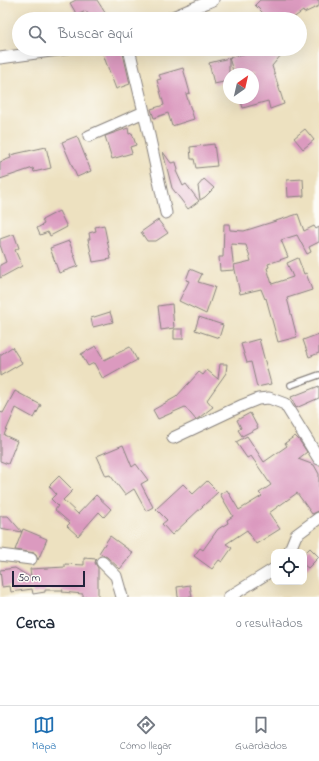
<!DOCTYPE html>
<html lang="es">
<head>
<meta charset="utf-8">
<style>
	body { margin:0; font-family:"Indie Flower",sans-serif; background:#f6f6f7; color:#1f2937 }
	.controls { position:absolute; right:12px; bottom:12px; display:grid; overflow:hidden; border-radius:8px; box-shadow:0 4px 16px #0002 }
	.controls button { width:36px; height:36px; display:grid; place-items:center; padding:0; border:0; border-bottom:1px solid #e0e1e3; background:#fff; color:#1f2937; font:20px sans-serif }
	.compass { position:absolute; left:223px; top:68px; width:36px; height:36px; border-radius:50%; background:#fff; box-shadow:0 4px 16px #0002; rotate:34deg }
	.scale { position:absolute; left:12px; bottom:10px; width:73px; box-sizing:border-box; padding-left:4px; border:2px solid #22223b; border-top:0; font-size:11px; line-height:14px; white-space:nowrap; color:#22223b; -webkit-text-stroke:3px #fdfcf7; paint-order:stroke }
	.list { margin:0; padding:0; list-style:none }
	h2 { display:flex; justify-content:space-between; align-items:center; height:52px; margin:0; padding:0 16px; font-size:17px }
	h2 small { font-size:13px; font-weight:400; color:#747a83 }
	.icon { flex:none; width:22px; height:22px; fill:none; stroke:currentColor; stroke-width:2; stroke-linecap:round; stroke-linejoin:round }
	.map { position:relative; flex:none; width:319px; height:597px; overflow:hidden }
	.search { position:absolute; background:#fff; box-shadow:0 4px 16px #0002; left:12px; right:12px; top:12px; height:44px; display:flex; align-items:center; gap:10px; box-sizing:border-box; padding:0 14px; border-radius:22px; color:#747a83; font-size:15px }
	.sheet { height:108px; background:#fff }
	nav { display:flex; justify-content:space-around; align-items:center; box-sizing:border-box; height:56px; border-top:1px solid #e0e1e3; background:#fff; font-size:11px; color:#747a83 }
	nav a { display:grid; justify-items:center; gap:2px }
	nav .on { color:#1f6fb2 }
	.map>svg:first-child { display:block }
	.building { fill:#db9abf }
	.lines { fill:none; stroke-linecap:round; stroke-linejoin:round }
	.service-casing { stroke:#88827e; stroke-width:8 }
	.minor-casing { stroke:#88827e; stroke-width:13 }
	.service { stroke:#fff; stroke-width:5.5 }
	.minor { stroke:#fff; stroke-width:11 }
</style>
</head>
<body>
<div class="map">
<svg width="319" height="597" viewBox="0 0 319 597">
	<rect width="100%" height="100%" fill="#fdfcf7"/>
	<filter id="ink" filterUnits="userSpaceOnUse"><feTurbulence type="fractalNoise" baseFrequency=".025" numOctaves="2"/><feDisplacementMap in="SourceGraphic" scale="8" xChannelSelector="R" yChannelSelector="G"/><feConvolveMatrix kernelMatrix="1 2 1 2 8 2 1 2 1" color-interpolation-filters="sRGB"/></filter>
	<filter id="wash" filterUnits="userSpaceOnUse"><feTurbulence type="fractalNoise" baseFrequency=".012" numOctaves="4" result="noise"/><feDisplacementMap in="SourceGraphic" scale="16" xChannelSelector="R" yChannelSelector="G"/><feGaussianBlur stdDeviation="0.9" result="paint"/><feColorMatrix in="noise" values="0 0 0 0 0 0 0 0 0 0 0 0 0 0 0 0 0 1.4 0 .05"/><feComposite in="paint" operator="in"/></filter>
	<g filter="url(#wash)">
		<rect width="100%" height="100%" fill="#ede1c0"/>
		<g id="blocks">
			<path class="building" d="M76,0H97L109,19H91L86,11L77,15L70,3Z
				M260,0H319V6L304,13L303,11L292,19H269L255,5Z
				M101,49H122L130,84L116,89Z
				M261,49H286L272,66L284,104L270,109L268,101L243,108L240,98H253V74H234L229,58Z
				M229,58V81L214,84L209,63Z
				M183,68L190,93L186,94L194,119L172,126L168,113L154,118L151,109L164,105L157,80L161,79L159,75Z
				M128,128L129,134L132,133L136,145L130,147L132,153L112,159L105,136Z
				M305,129L314,140L303,149L294,138Z
				M77,136L91,171L77,177L62,142Z
				M214,144L217,166L196,168L194,159H191L190,147Z
				M46,147L51,168L34,172L33,168L0,179V162L11,158L10,155Z
				M163,152L171,163L176,162L178,170L176,171L183,186L186,184L199,201L188,209L172,188Z
				M204,179L214,188L205,197L200,200L198,186Z
				M303,179L304,196L288,197L287,180Z
				M59,211L67,227L50,236L48,232L40,235L37,228L44,224L42,220Z
				M298,214L304,231L314,226L316,229L319,227V242L309,247L311,252L307,254L297,235L281,240L288,257L268,264L269,267L267,268L272,284L293,277L287,263L298,258L304,274L306,273L312,290L287,298L297,337L278,342L266,298L265,299L261,289L240,294L234,265L251,261L246,245L231,244L234,270L220,271L219,257H223L224,224H229L230,230L244,231Z
				M158,220L168,233L156,241H147L141,232Z
				M104,225L111,259L93,262L88,239H90L89,233L96,231L95,227Z
				M14,234L19,248L15,250L22,266L0,278V265L6,262L0,245V239Z
				M69,241L78,266L59,273L50,248Z
				M190,269L202,274L198,282L215,287L206,314L179,301L189,281L186,280Z
				M172,304L174,328L161,330L158,306Z
				M110,312L113,322L93,327L91,318Z
				M199,317L223,325L219,338L195,330Z
				M174,329H183V339H174Z
				M319,334V353L309,357L303,340Z
				M259,339L271,384L257,387L251,362L247,363L241,344Z
				M96,346L104,360L130,347L137,360L103,379L94,363L88,366L81,354Z
				M12,347L22,363L0,376V355Z
				M220,364H227L226,373L207,400L213,407L196,420L185,407L158,419L153,410L176,397L199,372L203,375L207,370L218,379Z
				M319,386V398L296,408L291,397Z
				M15,391L41,405L34,418L16,408L4,435L17,441L8,464L0,461V412L3,413Z
				M250,413L258,428L242,436L238,430L241,428L237,420Z
				M247,436L264,462L287,446L285,443L295,436L299,440L307,452L298,459L314,465L319,474V511L312,514L297,493L269,513L280,529L256,544L247,530L226,544L232,548L222,562L219,560L212,569L194,556L200,548L203,550L218,529L228,523L227,520L233,516L220,494L227,490L239,510L262,496L259,493L271,485L251,456L247,458L236,442Z
				M123,445L132,467L136,464L148,480L141,484L153,507L146,511L134,489L125,495L110,475L106,476L97,456Z
				M59,476L73,490L63,500L78,514L96,495L111,509L104,517L99,512L78,536L67,526L70,523L55,510L58,506L51,499L56,494L49,486Z
				M207,481L218,492L172,535L162,524L167,520L156,509L183,484L193,494Z
				M0,516H8L22,532L0,528Z
				M23,529L47,539L38,560L35,553L15,550Z
				M110,536L133,553L120,569L107,557L99,553Z
				M310,548L319,557L308,568L304,565V554Z
				M84,558L96,559L95,563L98,568V597H83V594L62,592L63,590H45V592L33,594L32,589L11,592L10,586L2,587L0,570L15,568L31,578L30,569L65,567V564L84,565Z
				M190,585L192,597H178L177,587Z"/>
		</g>
	</g>
	<g filter="url(#ink)">
		<use href="#blocks" fill-opacity="0" stroke="#88827e" stroke-width="1"/>
		<g class="lines">
			<defs>
				<path id="service" d="M291,385L319,375"/>
				<path id="minor" d="M168,19L213,0
					M129,49L144,112L166,213
					M0,58L65,49
					M89,136L144,112
					M173,438L243,405L258,399L269,398L285,404L319,459
					M289,552L296,535L319,518
					M0,555L31,559
					M102,562L116,576L122,597
					M229,597L274,569"/>
			</defs>
			<use href="#service" class="service-casing"/>
			<use href="#minor" class="minor-casing"/>
			<use href="#service" class="service"/>
			<use href="#minor" class="minor"/>
		</g>
	</g>
</svg>
<div class="controls">
<button><svg class="icon" aria-label="locate" viewBox="0 0 24 24"><circle cx="12" cy="12" r="6"/><path d="M12 2v4M12 18v4M2 12h4M18 12h4"/></svg></button>
</div>
<svg class="compass" viewBox="-18 -18 36 36"><path d="M0-13l5 13h-10z" fill="#e53935"/><path d="M0 13l5-13h-10z" fill="#747a83"/></svg>
<div class="scale">50 m</div>
<div class="search"><svg class="icon" aria-label="search" viewBox="0 0 24 24"><circle cx="10" cy="10" r="6"/><path d="M15 15l6 6"/></svg>Buscar aquí</div>
</div>
<section class="sheet">
<h2>Cerca<small>0 resultados</small></h2>
<ul class="list">
</ul>
</section>
<nav>
<a class="on"><svg class="icon" aria-label="map" viewBox="0 0 24 24"><path d="M3 6l6-2 6 2 6-2v14l-6 2-6-2-6 2zM9 4v14M15 6v14"/></svg>Mapa</a>
<a><svg class="icon" aria-label="directions" viewBox="0 0 24 24"><path d="M12 3l9 9-9 9-9-9zM9 14v-3h6M13 9l2 2-2 2"/></svg>Cómo llegar</a>
<a><svg class="icon" aria-label="saved" viewBox="0 0 24 24"><path d="M7 4h10v16l-5-4-5 4z"/></svg>Guardados</a>
</nav>
</body>
</html>
